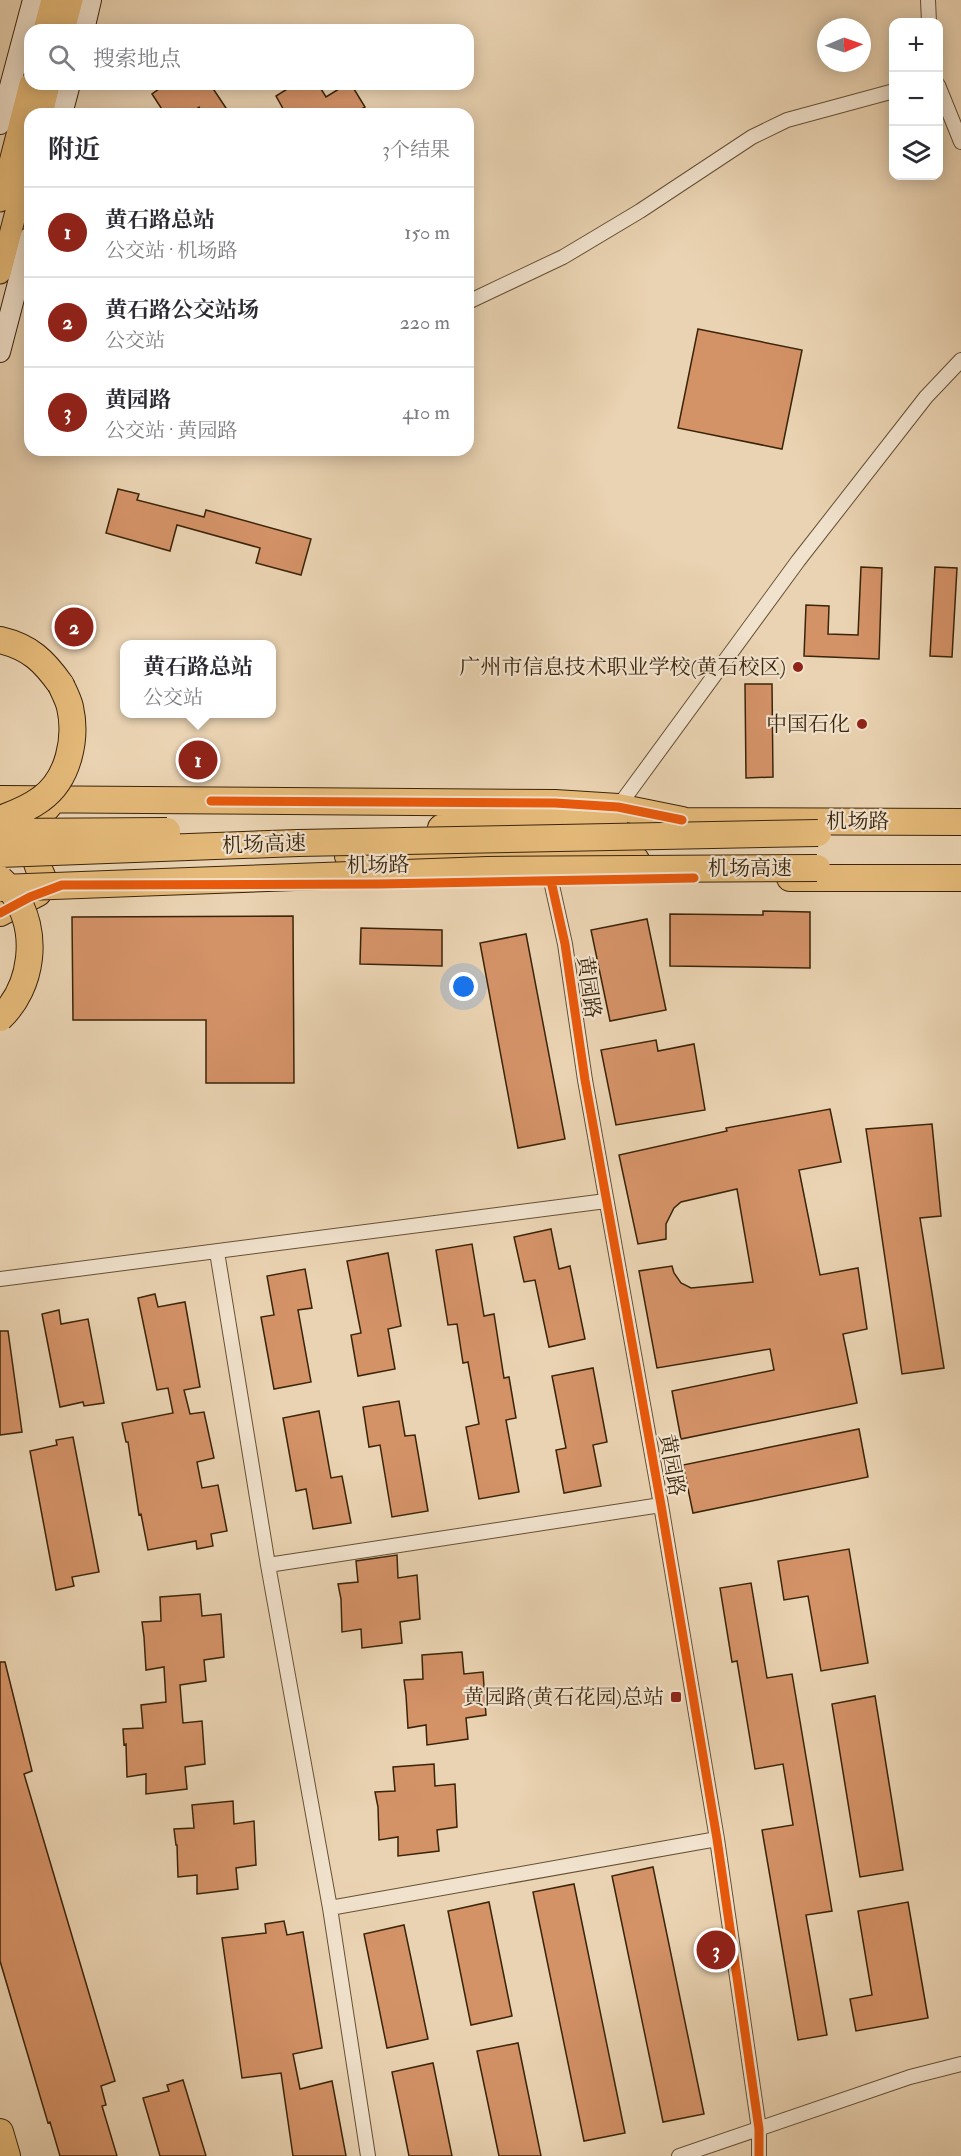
<!DOCTYPE html>
<html lang="zh">
<head>
<meta charset="utf-8">
<style>
	body { margin:0; font-family:"IM FELL Double Pica","Noto Serif SC",serif; background:#f2f2f3; color:#2b2b33 }
	.controls { position:absolute; right:18px; top:18px; display:grid; overflow:hidden; border-radius:12px; box-shadow:0 3px 15px #0003 }
	.controls button { width:54px; height:54px; display:grid; place-items:center; padding:0; border:0; border-bottom:2px solid #e1e1e2; background:#fff; color:#2b2b33; font:30px sans-serif }
	.compass { position:absolute; left:817px; top:18px; width:54px; height:54px; border-radius:50%; background:#fff; box-shadow:0 3px 15px #0003; rotate:88deg }
	.you { position:absolute; left:464px; top:987px; width:21px; height:21px; margin:-15px; border:4px solid #fff; border-radius:50%; background:#1a73e8; box-shadow:0 0 0 9px #1a73e833 }
	.badge { display:grid; place-items:center; width:39px; height:39px; border-radius:50%; background:#8f2418; color:#fff; font-size:20px; font-weight:700 }
	.pin { position:absolute; translate:-50% -50%; border:3px solid #fff; box-shadow:0 2px 6px #0006 }
	.popup { position:absolute; left:120px; top:640px; width:156px; height:78px; box-sizing:border-box; display:grid; place-content:center; border-radius:12px; background:#fff; filter:drop-shadow(0 2px 4px #0005); font-size:20px; white-space:nowrap; color:#7c7c81 }
	.popup b { font-size:22px; color:#2b2b33 }
	.popup::after { content:''; position:absolute; left:50%; top:100%; margin-left:-12px; border:12px solid transparent; border-top-color:#fff }
	.list { margin:0; padding:0; list-style:none }
	h2 { display:flex; justify-content:space-between; align-items:center; height:78px; margin:0; padding:0 24px; font-size:26px }
	h2 small { font-size:20px; font-weight:400; color:#7c7c81 }
	.list li { display:grid; grid-template-columns:39px 1fr auto; gap:18px; align-items:center; box-sizing:border-box; height:90px; padding:0 24px; border-top:2px solid #e1e1e2 }
	.list b { display:block; font-size:22px; white-space:nowrap }
	.list p { margin:0; font-size:20px; white-space:nowrap; color:#7c7c81 }
	.list em { font-size:20px; font-style:normal; color:#7c7c81 }
	.icon { flex:none; width:33px; height:33px; fill:none; stroke:currentColor; stroke-width:2; stroke-linecap:round; stroke-linejoin:round }
	.map { position:relative; flex:none; width:961px; height:2156px; overflow:hidden }
	.search { position:absolute; background:#fff; box-shadow:0 3px 15px #0003; left:24px; top:24px; width:450px; height:66px; display:flex; align-items:center; gap:15px; box-sizing:border-box; padding:0 21px; border-radius:18px; color:#7c7c81; font-size:22px }
	.panel { position:absolute; background:#fff; box-shadow:0 3px 15px #0003; left:24px; top:108px; width:450px; height:348px; border-radius:18px }
	.map>svg:first-child { display:block }
	.building { fill:#d49267; stroke:#3a240a; stroke-width:1.5 }
	.lines { fill:none; stroke-linecap:round; stroke-linejoin:round }
	.street-casing { stroke:#665034; stroke-width:16 }
	.secondary-casing { stroke:#3a240a; stroke-width:22 }
	.primary-casing { stroke:#3a240a; stroke-width:23 }
	.highway-casing { stroke:#3a240a; stroke-width:28 }
	.street { stroke:#f1e2cd; stroke-width:14 }
	.secondary { stroke:#f1e2cd; stroke-width:20 }
	.primary { stroke:#e5ba79; stroke-width:21 }
	.highway { stroke:#e5ba79; stroke-width:26 }
	.highway-bridge-casing { stroke:#3a240a; stroke-width:28; stroke-linecap:butt }
	.highway-bridge { stroke:#e5ba79; stroke-width:26 }
	.cycleway-casing { stroke:#f1e2cd; stroke-width:13 }
	.cycleway { stroke:#e8590c; stroke-width:9 }
	.poi-dot { fill:#8f2418; stroke:#f1e2cd; stroke-width:2 }
	.labels { text-anchor:middle; stroke-width:4.5; stroke-linejoin:round; paint-order:stroke }
	.poi-label { font-size:21px; fill:#3a240a; stroke:#f1e2cd; text-anchor:end }
	.street-label { font-size:21px; fill:#3a240a; stroke:#f1e2cd }
</style>
</head>
<body>
<div class="map">
<svg width="961" height="2156" viewBox="0 0 961 2156">
	<rect width="100%" height="100%" fill="#ead3b2"/>
	<filter id="stains"><feTurbulence type="fractalNoise" baseFrequency=".00333" numOctaves="4"/><feColorMatrix values="0 0 0 0 .2 0 0 0 0 .09 0 0 0 0 .02 0 0 0 .5 -.17"/></filter>
	<radialGradient id="worn" r=".72"><stop offset=".6" stop-color="#630" stop-opacity="0"/><stop offset="1" stop-color="#630" stop-opacity=".3"/></radialGradient>
	<path class="building" d="M166,84H210L230,114H203L199,107L190,114H165L152,94Z
		M295,84H318L326,97L347,84H351L365,107L354,114H286L276,96Z
		M698,329L802,350L782,449L678,428Z
		M118,489L139,494L137,500L204,517L206,510L311,539L301,575L256,563L260,548L177,525L170,551L106,533Z
		M861,567L882,568L879,659L804,656L806,605L829,606L828,634L858,635Z
		M935,567L957,568L952,657L930,656Z
		M745,684H772L773,777L746,778Z
		M763,911L810,912V968L670,966V914L763,915Z
		M293,916L294,1083H206V1020H73L72,917Z
		M647,919L666,1010L610,1021L591,930Z
		M361,928L442,930V966L360,964Z
		M526,934L565,1139L518,1148L480,943Z
		M656,1040L658,1051L694,1044L705,1110L616,1125L601,1050Z
		M830,1109L841,1162L799,1170L820,1275L858,1268L867,1329L843,1334L857,1403L681,1439L672,1391L774,1370L770,1349L657,1368L639,1271L672,1266L674,1273L681,1283L691,1288L753,1282L737,1189L681,1202L674,1208L666,1224V1239L638,1244L619,1155L727,1131L726,1128Z
		M932,1124L941,1216L920,1218L944,1368L902,1374L866,1129Z
		M551,1229L559,1269L570,1266L585,1339L549,1347L535,1280L524,1282L514,1237Z
		M472,1244L484,1316L494,1314L504,1378L509,1377L516,1418L506,1420L519,1492L479,1499L466,1427L479,1424L468,1362L463,1363L457,1324L448,1325L436,1250Z
		M388,1253L401,1326L388,1329L395,1369L358,1376L351,1335L361,1333L347,1261Z
		M305,1269L312,1308L298,1310L311,1382L274,1389L261,1317L274,1315L267,1276Z
		M155,1294L158,1307L185,1302L200,1387L184,1390L190,1414L204,1412L214,1458L197,1462L202,1488L218,1485L227,1531L211,1534L213,1546L197,1549L196,1541L148,1550L141,1514L139,1515L128,1442H126L122,1423L173,1413L168,1388L157,1390L138,1298Z
		M59,1310L61,1324L88,1319L104,1403L84,1406L83,1402L60,1407L42,1314Z
		M0,1331H8L22,1432L0,1435Z
		M593,1368L607,1442L593,1445L601,1486L564,1493L556,1450L566,1448L552,1376Z
		M399,1401L405,1436L415,1435L428,1511L392,1517L380,1445L369,1447L363,1407Z
		M319,1411L331,1478L342,1476L351,1523L313,1529L306,1489L296,1491L283,1418Z
		M859,1429L868,1477L693,1513L683,1465Z
		M73,1437L99,1572L72,1577L74,1586L56,1590L30,1451L57,1445L56,1440Z
		M849,1549L868,1663L821,1671L808,1596L784,1600L778,1561Z
		M397,1555L398,1578L417,1575L420,1619L400,1622L402,1643L362,1648L361,1629L342,1632L341,1599L338,1584L358,1582L356,1561Z
		M751,1583L767,1678L792,1674L832,1911L806,1915L827,2035L798,2040L762,1830L793,1825L783,1764L755,1769L737,1661L732,1662L720,1588Z
		M200,1594L202,1616L221,1614L224,1657L204,1660L206,1681L180,1685L183,1723L202,1721L205,1764L185,1767L187,1789L146,1794V1774L127,1777L126,1744L124,1745L123,1729L143,1728L141,1705L166,1702L164,1667L146,1670L144,1637L142,1622L161,1621L160,1597Z
		M462,1652L464,1674L483,1672L486,1715L466,1718L468,1739L427,1745L426,1725L408,1728L406,1695L404,1680L423,1679L422,1655Z
		M0,1662H5L32,1771L24,1774L115,2081L101,2086L106,2105L102,2106L117,2156H60L50,2122L48,2123L0,1961Z
		M875,1696L903,1870L860,1877L832,1704Z
		M434,1764L435,1786L455,1784L457,1827L437,1830L439,1851L398,1856V1837L379,1840L378,1807L375,1792L395,1791L393,1767Z
		M233,1801L234,1824L254,1821L256,1865L236,1868L238,1889L197,1894V1875L178,1877L177,1845H176L174,1829L194,1828L192,1805Z
		M653,1867L704,2114L663,2122L612,1876Z
		M574,1884L625,2133L584,2141L533,1892Z
		M489,1902L512,2016L471,2025L448,1911Z
		M908,1902L928,2018L856,2031L850,1999L872,1995L858,1911Z
		M284,1921L287,1935L303,1932L322,2048L293,2054L300,2089L332,2081L346,2156H293L281,2073L242,2078L222,1938L266,1933L265,1924Z
		M404,1925L428,2039L387,2048L364,1934Z
		M518,2043L541,2156H499L477,2051Z
		M433,2063L452,2156H409L392,2072Z
		M183,2080L206,2156H160L143,2098L169,2091L167,2085Z"/>
	<g class="lines">
		<defs>
			<path id="street" d="M928,0L929,22
				M938,85L961,142
				M468,302L563,257L640,211L752,137L787,120L894,91
				M618,807L798,561L926,397L961,360
				M551,881L565,944L585,1080L661,1505L717,1839L759,2129V2156
				M217,1252L268,1565L330,1908L368,2156
				M0,1279L606,1201
				M268,1565L661,1505
				M330,1908L717,1839
				M679,2156L910,2077L961,2064"/>
			<path id="secondary" d="M84,30L91,0
				M62,114L70,84
				M0,124L33,0
				M0,352L30,237"/>
			<path id="primary" d="M44,30L52,0
				M64,30L72,0
				M42,114L49,84
				M0,201L30,84
				M0,273L30,158"/>
			<path id="highway" d="M0,640C30,647 44,661 61,685
				M0,799L555,803L618,807L682,820
				M666,821L961,822
				M441,828L614,822
				M348,856L576,855L636,860
				M790,878H961
				M46,885C29,849 25,828 55,799
				M0,913L38,893
				M0,2132L7,2156"/>
		</defs>
		<use href="#street" class="street-casing"/>
		<use href="#secondary" class="secondary-casing"/>
		<use href="#primary" class="primary-casing"/>
		<use href="#highway" class="highway-casing"/>
		<use href="#street" class="street"/>
		<use href="#secondary" class="secondary"/>
		<use href="#primary" class="primary"/>
		<use href="#highway" class="highway"/>
		<defs>
			<path id="highway-bridge" d="M0,819C14,814 29,808 41,799C69,779 77,738 70,707C68,699 64,692 61,685
				M0,832L167,831
				M0,854L298,843L818,833
				M0,888L487,870L817,868
				M0,1018C33,987 40,931 13,893C10,888 4,883 0,879"/>
		</defs>
		<use href="#highway-bridge" class="highway-bridge-casing"/>
		<use href="#highway-bridge" class="highway-bridge"/>
		<defs>
			<path id="cycleway" d="M211,801L555,803L618,807L682,820
				M551,881L565,944L585,1080L661,1505L717,1839L759,2129V2156
				M0,913L30,897L62,885L379,884L694,878"/>
		</defs>
		<use href="#cycleway" class="cycleway-casing"/>
		<use href="#cycleway" class="cycleway"/>
	</g>
	<g class="poi-dot">
		<circle cx="798" cy="667" r="6"/>
		<circle cx="862" cy="724" r="6"/>
		<rect x="670" y="1691" width="12" height="12" rx="3"/>
	</g>
	<g class="labels">
		<g class="poi-label">
			<text x="786" y="674">广州市信息技术职业学校(黄石校区)</text>
			<text x="850" y="731">中国石化</text>
			<text x="664" y="1704">黄园路(黄石花园)总站</text>
		</g>
		<g class="street-label">
			<text x="858" y="828">机场路</text>
			<text transform="translate(264 844) rotate(-2)" y="7">机场高速</text>
			<text transform="translate(378 865) rotate(-1)" y="7">机场路</text>
			<text x="750" y="875">机场高速</text>
			<text transform="translate(589 987) rotate(82)" y="7">黄园路</text>
			<text transform="translate(672 1465) rotate(80)" y="7">黄园路</text>
		</g>
	</g>
	<rect width="100%" height="100%" filter="url(#stains)"/>
	<rect width="100%" height="100%" fill="url(#worn)"/>
</svg>
<div class="controls">
<button>+</button>
<button>−</button>
<button><svg class="icon" aria-label="layers" viewBox="0 0 24 24"><path d="M12 4l9 5-9 5-9-5zM3 14l9 5 9-5"/></svg></button>
</div>
<svg class="compass" viewBox="-18 -18 36 36"><path d="M0-13l5 13h-10z" fill="#e53935"/><path d="M0 13l5-13h-10z" fill="#7c7c81"/></svg>
<div class="you"></div>
<div class="pin badge" style="left:198px;top:760px">1</div>
<div class="popup"><b>黄石路总站</b>公交站</div>
<div class="pin badge" style="left:74px;top:627px">2</div>
<div class="pin badge" style="left:716px;top:1950px">3</div>
<div class="search"><svg class="icon" aria-label="search" viewBox="0 0 24 24"><circle cx="10" cy="10" r="6"/><path d="M15 15l6 6"/></svg>搜索地点</div>
<section class="panel">
<h2>附近<small>3个结果</small></h2>
<ul class="list">
<li><span class="badge">1</span><div><b>黄石路总站</b><p>公交站 · 机场路</p></div><em>150 m</em></li>
<li><span class="badge">2</span><div><b>黄石路公交站场</b><p>公交站</p></div><em>220 m</em></li>
<li><span class="badge">3</span><div><b>黄园路</b><p>公交站 · 黄园路</p></div><em>410 m</em></li>
</ul>
</section>
</div>
</body>
</html>
